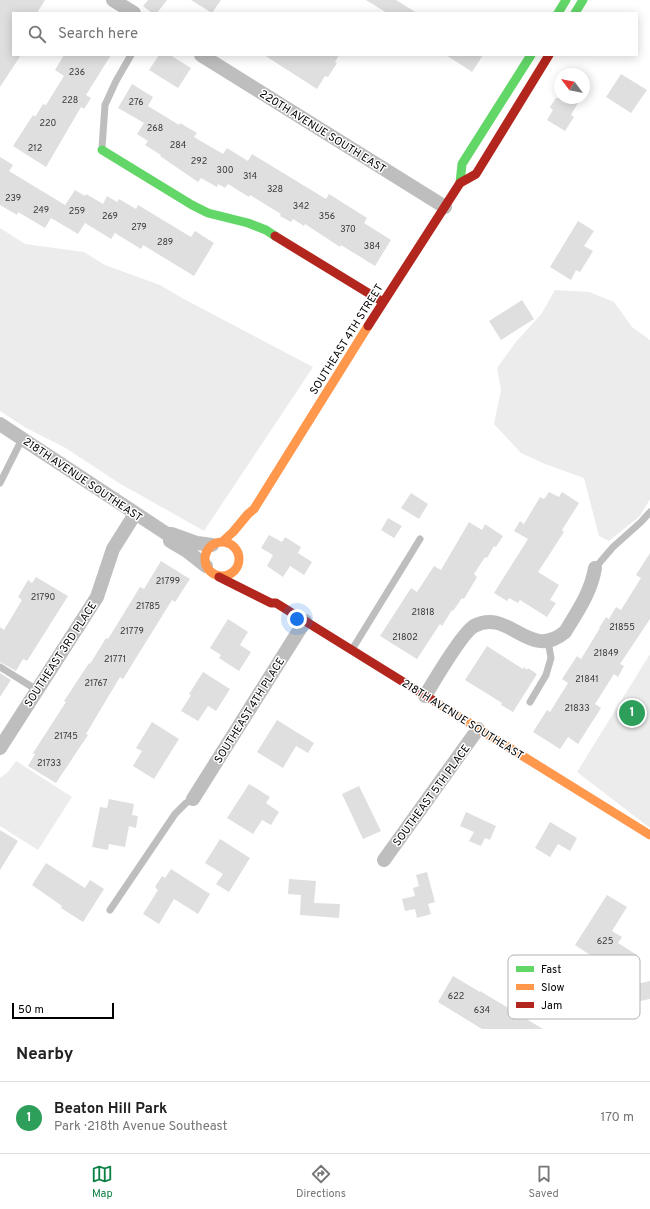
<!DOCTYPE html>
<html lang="en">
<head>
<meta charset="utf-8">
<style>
	body { margin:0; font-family:Overpass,sans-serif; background:#f6f6f6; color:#222 }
	.compass { position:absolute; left:554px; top:68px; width:36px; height:36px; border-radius:50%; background:#fff; box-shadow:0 2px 10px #0003; rotate:302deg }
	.scale { position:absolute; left:12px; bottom:10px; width:102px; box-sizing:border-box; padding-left:4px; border:2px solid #000; border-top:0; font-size:11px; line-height:14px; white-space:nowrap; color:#000; -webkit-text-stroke:3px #fff; paint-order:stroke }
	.you { position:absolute; left:297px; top:619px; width:14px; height:14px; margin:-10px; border:3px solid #fff; border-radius:50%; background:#1a73e8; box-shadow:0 0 0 6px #1a73e833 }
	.badge { display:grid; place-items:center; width:26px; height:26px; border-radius:50%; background:#0b8043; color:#fff; font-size:13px; font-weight:700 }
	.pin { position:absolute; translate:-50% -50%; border:2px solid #fff; box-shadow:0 1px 4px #0006 }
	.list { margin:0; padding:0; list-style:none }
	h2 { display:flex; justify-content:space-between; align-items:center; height:52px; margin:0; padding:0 16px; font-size:17px }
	h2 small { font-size:13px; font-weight:400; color:#767676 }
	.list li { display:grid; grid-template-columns:26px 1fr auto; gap:12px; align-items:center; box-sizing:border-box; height:72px; padding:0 16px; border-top:1px solid #e0e0e0 }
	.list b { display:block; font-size:15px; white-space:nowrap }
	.list p { margin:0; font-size:13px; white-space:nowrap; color:#767676 }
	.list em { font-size:13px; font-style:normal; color:#767676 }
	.icon { flex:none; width:22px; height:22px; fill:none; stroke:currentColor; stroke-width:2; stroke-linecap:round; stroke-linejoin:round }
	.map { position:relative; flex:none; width:650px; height:1029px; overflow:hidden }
	.search { position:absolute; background:#fff; box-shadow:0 2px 10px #0003; left:12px; right:12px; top:12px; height:44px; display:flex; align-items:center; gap:10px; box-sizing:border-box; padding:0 14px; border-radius:0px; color:#767676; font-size:15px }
	.sheet { height:124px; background:#fff }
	nav { display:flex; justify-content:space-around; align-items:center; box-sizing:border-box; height:56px; border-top:1px solid #e0e0e0; background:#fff; font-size:11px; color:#767676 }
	nav a { display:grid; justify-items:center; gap:2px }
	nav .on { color:#0b8043 }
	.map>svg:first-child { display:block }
	.green { fill:#ececec }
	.building { fill:#dfdfdf }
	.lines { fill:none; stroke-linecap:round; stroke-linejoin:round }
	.lane { stroke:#bebebe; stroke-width:7 }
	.street { stroke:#bebebe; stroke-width:14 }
	.fast { stroke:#63d668; stroke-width:9 }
	.slow { stroke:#ff974d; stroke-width:9 }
	.jam { stroke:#b3261e; stroke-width:9 }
	.labels { text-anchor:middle; stroke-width:3; stroke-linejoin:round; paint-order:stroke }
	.number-label { font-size:9px; fill:#383838 }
	.street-label { font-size:11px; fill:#000; stroke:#fff }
	.key { fill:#fff; stroke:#b2b2b2; stroke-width:1 }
	.key-label { font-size:11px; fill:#000 }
</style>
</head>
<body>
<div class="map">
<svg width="650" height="1029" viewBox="0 0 650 1029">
	<rect width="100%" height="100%" fill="#fff"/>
	<path class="green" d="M0,228L25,244L84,252L105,265L160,285L182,298L313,367L204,531L119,483L64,447L26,428L0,411Z
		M555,290L589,292L614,302L632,327L650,340V499L640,516L609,541L599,536L584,478L545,464L521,453L494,424L501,390L497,368L515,343L542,313Z
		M650,654V828L577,772Z
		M16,761L72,797L38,850L0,826V778L8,772Z"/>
	<path class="building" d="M0,0H45L37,13H13V55H21L0,87Z
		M148,0H167L157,13H152L143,6Z
		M191,0H221L212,13Z
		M366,0H396L417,13H387Z
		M64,55H111L86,95L91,98L84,109L81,107L46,167L13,146L33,115L35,117L43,104L46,105L64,76L55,70Z
		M159,55H170L191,68L178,88L149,70Z
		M264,55H339L335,62L337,63L328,77L325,76L317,89Z
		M446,55H483L472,72Z
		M621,74L647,90L631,113L606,97Z
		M132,84L153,97L148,106L179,125L180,123L197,133L194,137L223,154L227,148L248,161L252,154L326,199L329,194L367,218L364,223L391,240L375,266L341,245L340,247L305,224L304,226L293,219L291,222L280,216L281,214L250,195L249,197L228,184L225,188L218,184L217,187L201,178L198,182L160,156L161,155L145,145L148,141L137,134L144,123L118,108Z
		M556,98H581L571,115L574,117L565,131L547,120L553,110L550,107Z
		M0,157L13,165L9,171L65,205L75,190L85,196L86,194L103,204L107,196L117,202L119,199L136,209L138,205L191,237L195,231L214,243L194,276L143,245L141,249L115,233L111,239L85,223L78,234L51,218L45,228L18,212L17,215L0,205Z
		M578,221L594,231L584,246L593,251L580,272L576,270L571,280L550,267Z
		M522,300L534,319L501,340L489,321Z
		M549,492L559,497L562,492L579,503L562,530L564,532L538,572L559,585L550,600L556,603L547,617L520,600L518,603L509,598L507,601L494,593L528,539L514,531L520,521L524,524L540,497L544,499Z
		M411,493L428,504L419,519L401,508Z
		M388,518L402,526L394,538L381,530Z
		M469,522L482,530L485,524L503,536L496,547L494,546L487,558L485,557L474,574L477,577L464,599L462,598L453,611L452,610L442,626L440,624L417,659L380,636L411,588L417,592L434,566L441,570Z
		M269,535L282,542L285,537L301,547L298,553L312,562L304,575L290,566L283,577L267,566L273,555L261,548Z
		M650,553V619L620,664L624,666L618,677L614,674L595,704L601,708L578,744L568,737L560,749L533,732L547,710L550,712L568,683L562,679L577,656L581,659L600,628H599L606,617L609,619L616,607L621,610L641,578L636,575Z
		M161,561L190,579L175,602L172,600L123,679L120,677L86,734L88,735L56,783L28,766L35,754L33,753L66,702L64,701L72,689L89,663L90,664L106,638L108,639L140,587L144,589Z
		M36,577L68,596L27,661L23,659L16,671L0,662V627L4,630L22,600L18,597L28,580L32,583Z
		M228,619L248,632L240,645L251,652L239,671L219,658L221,655L210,648Z
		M487,646L523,669L524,667L527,670L528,668L537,674L513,712L501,705L502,703L465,680Z
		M203,672L230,689L216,711L208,706L198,721L181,711L191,695L189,694Z
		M0,673L11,680L0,697Z
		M277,720L314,743L308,753L296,746L283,768L257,752Z
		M152,722L179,739L154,779L133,766L142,751L136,748Z
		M249,784L270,797L266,803L279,812L271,825L262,820L253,834L227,818Z
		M359,786L381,831L363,839L342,794Z
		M109,799L134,804L132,815L138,816L136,828L129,826L125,847L109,844L108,850L92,847L100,807L107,808Z
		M466,812L496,826L490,840L485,838L481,846L469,841L474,832L460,826Z
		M550,822L577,838L570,851L558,844L550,857L535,848Z
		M0,830L18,841L0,870Z
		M220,839L250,858L229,892L216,884L223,874L205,863Z
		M46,863L85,888L90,880L104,889L83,922L61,908L62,906L32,885Z
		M171,869L210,894L198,914L174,899L159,924L143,914L158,890L155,887L162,876L165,878Z
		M427,872L435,902L428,904L431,914L417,918L415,909L405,911L402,899L415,896L413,888L419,886L416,875Z
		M289,879L316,881L314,903L340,904L339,918L300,915L301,895L288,894Z
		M607,895L627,907L612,931L622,937L618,943L637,955L617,987L592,972L595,968L589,964L593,957L575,945Z
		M453,976L480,992V991L543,1029H482L438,1002Z
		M650,981V999L640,1001L636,984Z"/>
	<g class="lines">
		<path class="lane" d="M102,148L105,105L116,81L131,55
			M0,483L22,439
			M595,568L613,547L641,522L650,512
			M353,648L420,539
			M0,667L37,690
			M530,702L546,675L551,658L548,641
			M110,910L175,814L186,803L193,799"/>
		<path class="street" d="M113,0L134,13
			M201,55L445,207
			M0,424L167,534H172L197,543L212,545
			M170,541L187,551L206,566
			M425,696C434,681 462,633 474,626C509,607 529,662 565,632C578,611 591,592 595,568
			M0,748L97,597L113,549L135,514
			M193,799L305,621
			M384,860L478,729"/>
		<path class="fast" d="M558,13L566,0
			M575,13L583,0
			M102,150L192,205L208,213L248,223L266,230L275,236
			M460,183L462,164L531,55"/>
		<path class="slow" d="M205 559a17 17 0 1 1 34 0a17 17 0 1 1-34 0Z
			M222,542L233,532L248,514L254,509L368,326
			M434,701L650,835"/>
		<path class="jam" d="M275,236L383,302
			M368,326L460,183L476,174L549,55
			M219,577L271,603H276L434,701"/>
	</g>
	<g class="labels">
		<g class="number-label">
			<text x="77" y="75">236</text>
			<text x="70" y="103">228</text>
			<text x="136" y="105">276</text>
			<text x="48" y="126">220</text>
			<text x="155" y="131">268</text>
			<text x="178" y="148">284</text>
			<text x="35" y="151">212</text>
			<text x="199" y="164">292</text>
			<text x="225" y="173">300</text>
			<text x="250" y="179">314</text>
			<text x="275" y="192">328</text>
			<text x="13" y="201">239</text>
			<text x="301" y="209">342</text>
			<text x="41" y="213">249</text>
			<text x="77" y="214">259</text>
			<text x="110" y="219">269</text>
			<text x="327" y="219">356</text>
			<text x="139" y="230">279</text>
			<text x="348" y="232">370</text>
			<text x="165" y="245">289</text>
			<text x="372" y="249">384</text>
			<text x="168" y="584">21799</text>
			<text x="43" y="600">21790</text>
			<text x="148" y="609">21785</text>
			<text x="423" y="615">21818</text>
			<text x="622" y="630">21855</text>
			<text x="132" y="634">21779</text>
			<text x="405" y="640">21802</text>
			<text x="606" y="656">21849</text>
			<text x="115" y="662">21771</text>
			<text x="587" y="682">21841</text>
			<text x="96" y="686">21767</text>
			<text x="577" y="711">21833</text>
			<text x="66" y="739">21745</text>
			<text x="49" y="766">21733</text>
			<text x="605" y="944">625</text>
			<text x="456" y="999">622</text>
			<text x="482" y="1013">634</text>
		</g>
		<g class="street-label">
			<text transform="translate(323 131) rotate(32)" y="4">220TH AVENUE SOUTH EAST</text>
			<text transform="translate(346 339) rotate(-58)" y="4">SOUTHEAST 4TH STREET</text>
			<text transform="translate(83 479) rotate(34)" y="4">218TH AVENUE SOUTHEAST</text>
			<text transform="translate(60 654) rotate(-57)" y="4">SOUTHEAST 3RD PLACE</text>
			<text transform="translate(249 710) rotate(-58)" y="4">SOUTHEAST 4TH PLACE</text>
			<text transform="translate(463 719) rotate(32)" y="4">218TH AVENUE SOUTHEAST</text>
			<text transform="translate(431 795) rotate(-54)" y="4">SOUTHEAST 5TH PLACE</text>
		</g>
	</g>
	<rect x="508" y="955" width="132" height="64" rx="6" class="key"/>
	<rect x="516" y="966" width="18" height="6" fill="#63d668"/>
	<rect x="516" y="984" width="18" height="6" fill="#ff974d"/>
	<rect x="516" y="1002" width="18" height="6" fill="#b3261e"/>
	<g class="key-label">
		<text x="541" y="973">Fast</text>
		<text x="541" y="991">Slow</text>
		<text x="541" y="1009">Jam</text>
	</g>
</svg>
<svg class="compass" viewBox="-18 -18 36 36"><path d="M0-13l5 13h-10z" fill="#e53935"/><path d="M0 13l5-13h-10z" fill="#767676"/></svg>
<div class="scale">50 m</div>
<div class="you"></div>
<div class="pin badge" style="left:632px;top:713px;background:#2e9e5b">1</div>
<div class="search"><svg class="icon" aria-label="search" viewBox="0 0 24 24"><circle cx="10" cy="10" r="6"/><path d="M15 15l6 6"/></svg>Search here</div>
</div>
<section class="sheet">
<h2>Nearby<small></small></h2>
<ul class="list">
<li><span class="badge" style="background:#2e9e5b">1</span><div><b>Beaton Hill Park</b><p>Park · 218th Avenue Southeast</p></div><em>170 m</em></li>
</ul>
</section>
<nav>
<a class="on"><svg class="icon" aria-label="map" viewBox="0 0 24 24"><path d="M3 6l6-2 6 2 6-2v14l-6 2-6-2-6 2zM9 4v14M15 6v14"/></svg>Map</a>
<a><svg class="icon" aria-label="directions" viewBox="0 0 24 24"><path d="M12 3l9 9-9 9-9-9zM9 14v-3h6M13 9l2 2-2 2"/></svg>Directions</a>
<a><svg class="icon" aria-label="saved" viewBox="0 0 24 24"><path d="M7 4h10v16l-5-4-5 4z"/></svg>Saved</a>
</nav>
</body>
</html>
